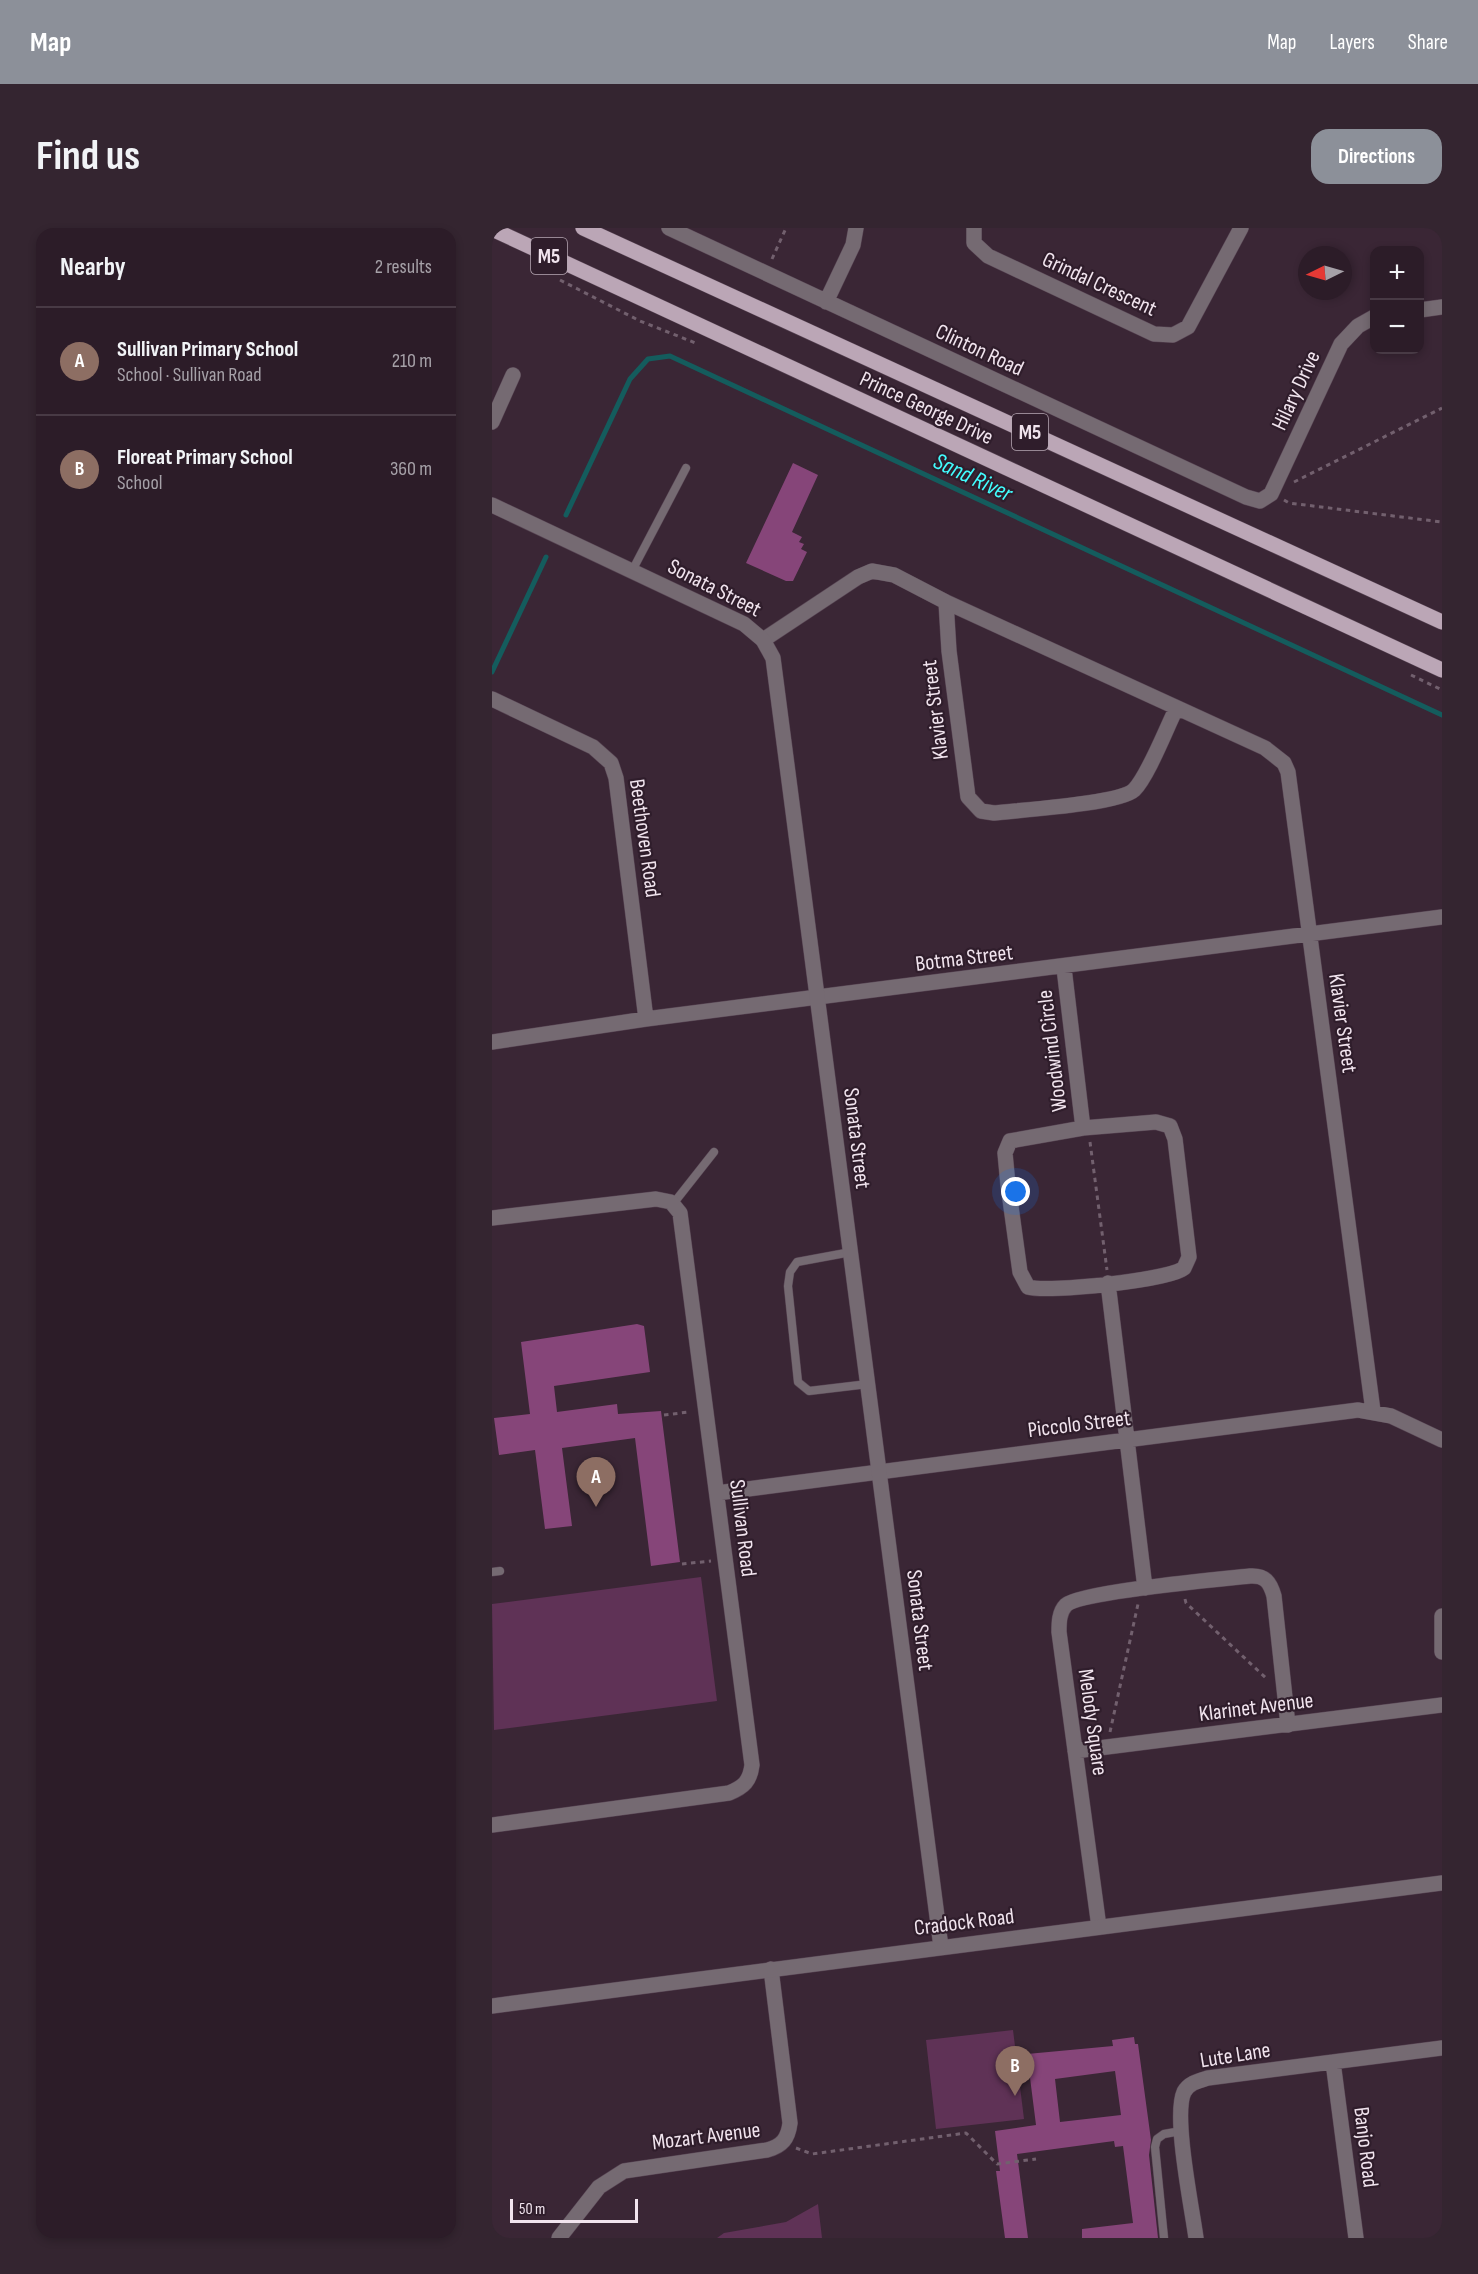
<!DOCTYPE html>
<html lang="en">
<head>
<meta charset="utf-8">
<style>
	body { margin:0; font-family:"Sofia Sans Condensed",sans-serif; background:#342530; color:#f1f3f6 }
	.controls { position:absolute; right:18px; top:18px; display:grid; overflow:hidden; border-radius:12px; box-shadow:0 3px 9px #0003 }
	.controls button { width:54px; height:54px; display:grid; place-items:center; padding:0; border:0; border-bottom:2px solid #483a45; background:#2c1c28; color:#f1f3f6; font:30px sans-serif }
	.compass { position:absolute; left:806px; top:18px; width:54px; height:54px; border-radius:50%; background:#2c1c28; box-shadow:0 3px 9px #0003; rotate:265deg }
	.scale { position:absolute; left:18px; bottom:15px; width:128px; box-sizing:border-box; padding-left:6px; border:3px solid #f1e4ee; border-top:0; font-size:16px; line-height:21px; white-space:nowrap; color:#f1e4ee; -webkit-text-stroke:4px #2f1d2b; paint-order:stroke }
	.you { position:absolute; left:524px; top:964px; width:21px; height:21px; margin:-15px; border:4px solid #fff; border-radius:50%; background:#1a73e8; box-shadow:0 0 0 9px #1a73e833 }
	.badge { display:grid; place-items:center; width:39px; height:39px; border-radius:50%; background:#8c9099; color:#fff; font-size:20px; font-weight:700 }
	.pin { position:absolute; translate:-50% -50px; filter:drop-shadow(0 2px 3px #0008) }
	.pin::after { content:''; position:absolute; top:32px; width:21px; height:18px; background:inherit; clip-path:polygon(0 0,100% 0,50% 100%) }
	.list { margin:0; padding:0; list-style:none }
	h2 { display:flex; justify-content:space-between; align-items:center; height:78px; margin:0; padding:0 24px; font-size:26px }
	h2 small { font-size:20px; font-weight:400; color:#a6a1a8 }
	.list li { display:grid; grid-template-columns:39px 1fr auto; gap:18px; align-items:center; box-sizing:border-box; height:108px; padding:0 24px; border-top:2px solid #483a45 }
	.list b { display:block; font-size:22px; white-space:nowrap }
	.list p { margin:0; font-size:20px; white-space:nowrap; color:#a6a1a8 }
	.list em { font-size:20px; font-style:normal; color:#a6a1a8 }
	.map { position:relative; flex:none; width:950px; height:2010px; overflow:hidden; border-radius:18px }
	header { display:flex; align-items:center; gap:36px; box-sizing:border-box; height:84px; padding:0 30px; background:#8c9099; color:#fff }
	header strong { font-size:28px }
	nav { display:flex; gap:33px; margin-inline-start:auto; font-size:21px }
	.intro { display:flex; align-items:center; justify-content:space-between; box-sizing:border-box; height:144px; padding:0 36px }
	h1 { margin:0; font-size:42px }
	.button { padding:15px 27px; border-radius:18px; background:#8c9099; color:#fff; font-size:21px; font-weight:700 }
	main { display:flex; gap:36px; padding:0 36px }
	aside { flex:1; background:#2c1c28; border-radius:18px; box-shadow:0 3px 9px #0003 }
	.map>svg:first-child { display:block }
	.green { fill:#5f3256 }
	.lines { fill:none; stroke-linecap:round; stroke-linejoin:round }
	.stream { stroke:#145c5d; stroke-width:5 }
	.building { fill:#864579; fill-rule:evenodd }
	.service-casing { stroke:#574453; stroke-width:9 }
	.minor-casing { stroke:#574453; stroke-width:16 }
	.tertiary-casing { stroke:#574453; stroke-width:16 }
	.primary-casing { stroke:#574453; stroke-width:16 }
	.path { stroke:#72606e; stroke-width:3; stroke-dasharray:4.5 4.5; stroke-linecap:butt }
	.service { stroke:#756a72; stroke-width:8 }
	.minor { stroke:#756a72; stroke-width:15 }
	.tertiary { stroke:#756a72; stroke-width:15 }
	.primary { stroke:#bba6b6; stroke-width:15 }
	.labels { text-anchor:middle; stroke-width:4.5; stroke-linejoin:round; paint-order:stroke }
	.shield { fill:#2f1d2b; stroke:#b7a8b4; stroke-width:1.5 }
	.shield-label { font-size:21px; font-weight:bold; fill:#f1e4ee }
	.street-label { font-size:22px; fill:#f1e4ee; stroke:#2f1d2b }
	.water-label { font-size:24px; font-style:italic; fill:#42fcfd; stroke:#2f1d2b }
</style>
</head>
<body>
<header>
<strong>Map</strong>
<nav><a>Map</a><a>Layers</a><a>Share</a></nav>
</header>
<div class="intro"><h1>Find us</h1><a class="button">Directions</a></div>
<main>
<aside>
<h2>Nearby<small>2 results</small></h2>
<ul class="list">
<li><span class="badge" style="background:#8d6e63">A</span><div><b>Sullivan Primary School</b><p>School · Sullivan Road</p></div><em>210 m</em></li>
<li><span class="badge" style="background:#8d6e63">B</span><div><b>Floreat Primary School</b><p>School</p></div><em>360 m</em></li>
</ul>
</aside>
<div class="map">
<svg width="950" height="2010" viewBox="0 0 950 2010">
	<rect width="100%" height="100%" fill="#3a2635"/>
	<path class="green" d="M209,1349L225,1473L2,1502L0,1376Z
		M521,1802L532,1891L444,1901L434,1812Z
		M326,1976L330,2010H225L232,2005L294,1994Z"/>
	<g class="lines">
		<path class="stream" d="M74,287L138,151L156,131L178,128L950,487
			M0,444L54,329"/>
	</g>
	<path class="building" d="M301,235L326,247L300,304L310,309L307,314L312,316L309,321L315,324L301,353H294L254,335Z
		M145,1096L152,1098L158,1144L62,1158L65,1184L125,1176L126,1186L169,1183L188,1334L159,1338L143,1210L70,1220L80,1298L53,1301L43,1222L7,1227L2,1190L38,1186L29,1114Z
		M642,1809L643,1816H646L659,1912L657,1927L666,2010H590V2001L641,1995L631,1918L623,1919L622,1913L525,1926L536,2010H513L504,1943H508L503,1903L544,1897L535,1826L621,1818L620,1812ZM623,1843L629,1887L568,1894L563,1851Z"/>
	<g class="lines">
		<defs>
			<path id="service" d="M140,343L194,240
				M181,976L222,924
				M359,1024L305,1034L298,1044L296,1058L306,1154L317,1163L376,1156
				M0,1344L8,1343
				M672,2010L663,1919L665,1911L672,1906L689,1903"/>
			<path id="minor" d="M177,0L754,269L768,273L779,266L849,116L866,98L882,89
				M482,0V15L496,28L662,106L681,107L696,99L749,0
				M334,74L361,17L364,0
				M928,82L950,79
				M0,194L21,147
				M454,374L457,423L476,569L489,583L502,585C528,582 627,576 642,562C656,548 674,501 684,481
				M271,412L366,349L380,343L402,347L454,374L773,520L792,535L796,544L881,1183
				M0,471L101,519L119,535L124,550L154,791
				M572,740L591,900
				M0,814L154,791L950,689
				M664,894L678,898L683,911L697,1029L692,1040C678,1052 556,1065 536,1059L528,1044L516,957L513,925L518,913L591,900Z
				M0,990L164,971L179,974L188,985L260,1537C258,1553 252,1559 237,1565L0,1597
				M616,1055L653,1360
				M225,1265L866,1182L899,1188L950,1212
				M950,1388V1424
				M583,1523L950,1477
				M607,1699L567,1404C567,1395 567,1384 574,1377C588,1364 730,1351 758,1348C773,1347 778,1354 782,1368L796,1497
				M841,1834L864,2010
				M67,2010L107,1959L132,1943L275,1922C290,1918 296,1911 298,1895L279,1741
				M704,2010C700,1980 681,1888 692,1864C697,1855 706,1853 716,1850L950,1820"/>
			<path id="tertiary" d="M0,277L252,396L271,412L281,430L449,1719
				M0,1778L950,1655"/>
			<path id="primary" d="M91,0L950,394
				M0,1L950,442"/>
		</defs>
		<use href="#service" class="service-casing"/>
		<use href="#minor" class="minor-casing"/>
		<use href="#tertiary" class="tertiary-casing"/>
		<use href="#primary" class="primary-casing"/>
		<path class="path" d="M280,31L294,0
			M68,52L148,93L206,116
			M802,254L950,180
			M792,272L797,275L950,294
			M919,447L950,462
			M598,914L615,1042
			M172,1187L197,1184
			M190,1336L219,1333
			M693,1371L694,1375L776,1452
			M618,1504L646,1376
			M304,1920L320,1926L474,1905L505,1936L544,1931"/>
		<use href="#service" class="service"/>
		<use href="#minor" class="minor"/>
		<use href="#tertiary" class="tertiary"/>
		<use href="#primary" class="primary"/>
	</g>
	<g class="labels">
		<g class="shield">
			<rect x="39" y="10" width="36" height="36" rx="4.5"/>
			<rect x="520" y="186" width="36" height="36" rx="4.5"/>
		</g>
		<g class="shield-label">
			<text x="57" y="35">M5</text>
			<text x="538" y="211">M5</text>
		</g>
		<g class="street-label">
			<text transform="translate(608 55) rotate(25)" y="8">Grindal Crescent</text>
			<text transform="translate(488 121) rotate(25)" y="8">Clinton Road</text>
			<text transform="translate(803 162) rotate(-65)" y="8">Hilary Drive</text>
			<text transform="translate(435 179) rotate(25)" y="8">Prince George Drive</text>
			<text transform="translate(223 359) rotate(27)" y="8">Sonata Street</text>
			<text transform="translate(442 482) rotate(-97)" y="8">Klavier Street</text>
			<text transform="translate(154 610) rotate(82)" y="8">Beethoven Road</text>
			<text transform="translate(472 729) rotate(-7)" y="8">Botma Street</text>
			<text transform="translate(852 795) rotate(82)" y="8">Klavier Street</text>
			<text transform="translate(559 823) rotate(-97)" y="8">Woodwind Circle</text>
			<text transform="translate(366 910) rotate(83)" y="8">Sonata Street</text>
			<text transform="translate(587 1195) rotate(-7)" y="8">Piccolo Street</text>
			<text transform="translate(252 1300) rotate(83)" y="8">Sullivan Road</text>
			<text transform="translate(429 1392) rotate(83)" y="8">Sonata Street</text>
			<text transform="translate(764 1478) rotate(-7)" y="8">Klarinet Avenue</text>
			<text transform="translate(602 1494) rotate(82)" y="8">Melody Square</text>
			<text transform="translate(472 1693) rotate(-7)" y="8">Cradock Road</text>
			<text transform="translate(743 1826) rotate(-9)" y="8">Lute Lane</text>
			<text transform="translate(214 1907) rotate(-7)" y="8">Mozart Avenue</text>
			<text transform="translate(875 1919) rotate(83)" y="8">Banjo Road</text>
		</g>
		<g class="water-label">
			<text transform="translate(481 249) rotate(25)" y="8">Sand River</text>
		</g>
	</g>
</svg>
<div class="controls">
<button>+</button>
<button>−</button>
</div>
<svg class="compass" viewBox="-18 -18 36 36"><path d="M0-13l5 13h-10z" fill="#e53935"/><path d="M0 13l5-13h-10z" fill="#a6a1a8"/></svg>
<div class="scale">50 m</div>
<div class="you"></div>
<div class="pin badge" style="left:104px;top:1279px;background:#8d6e63">A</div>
<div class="pin badge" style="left:523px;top:1868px;background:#8d6e63">B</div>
</div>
</main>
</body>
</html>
